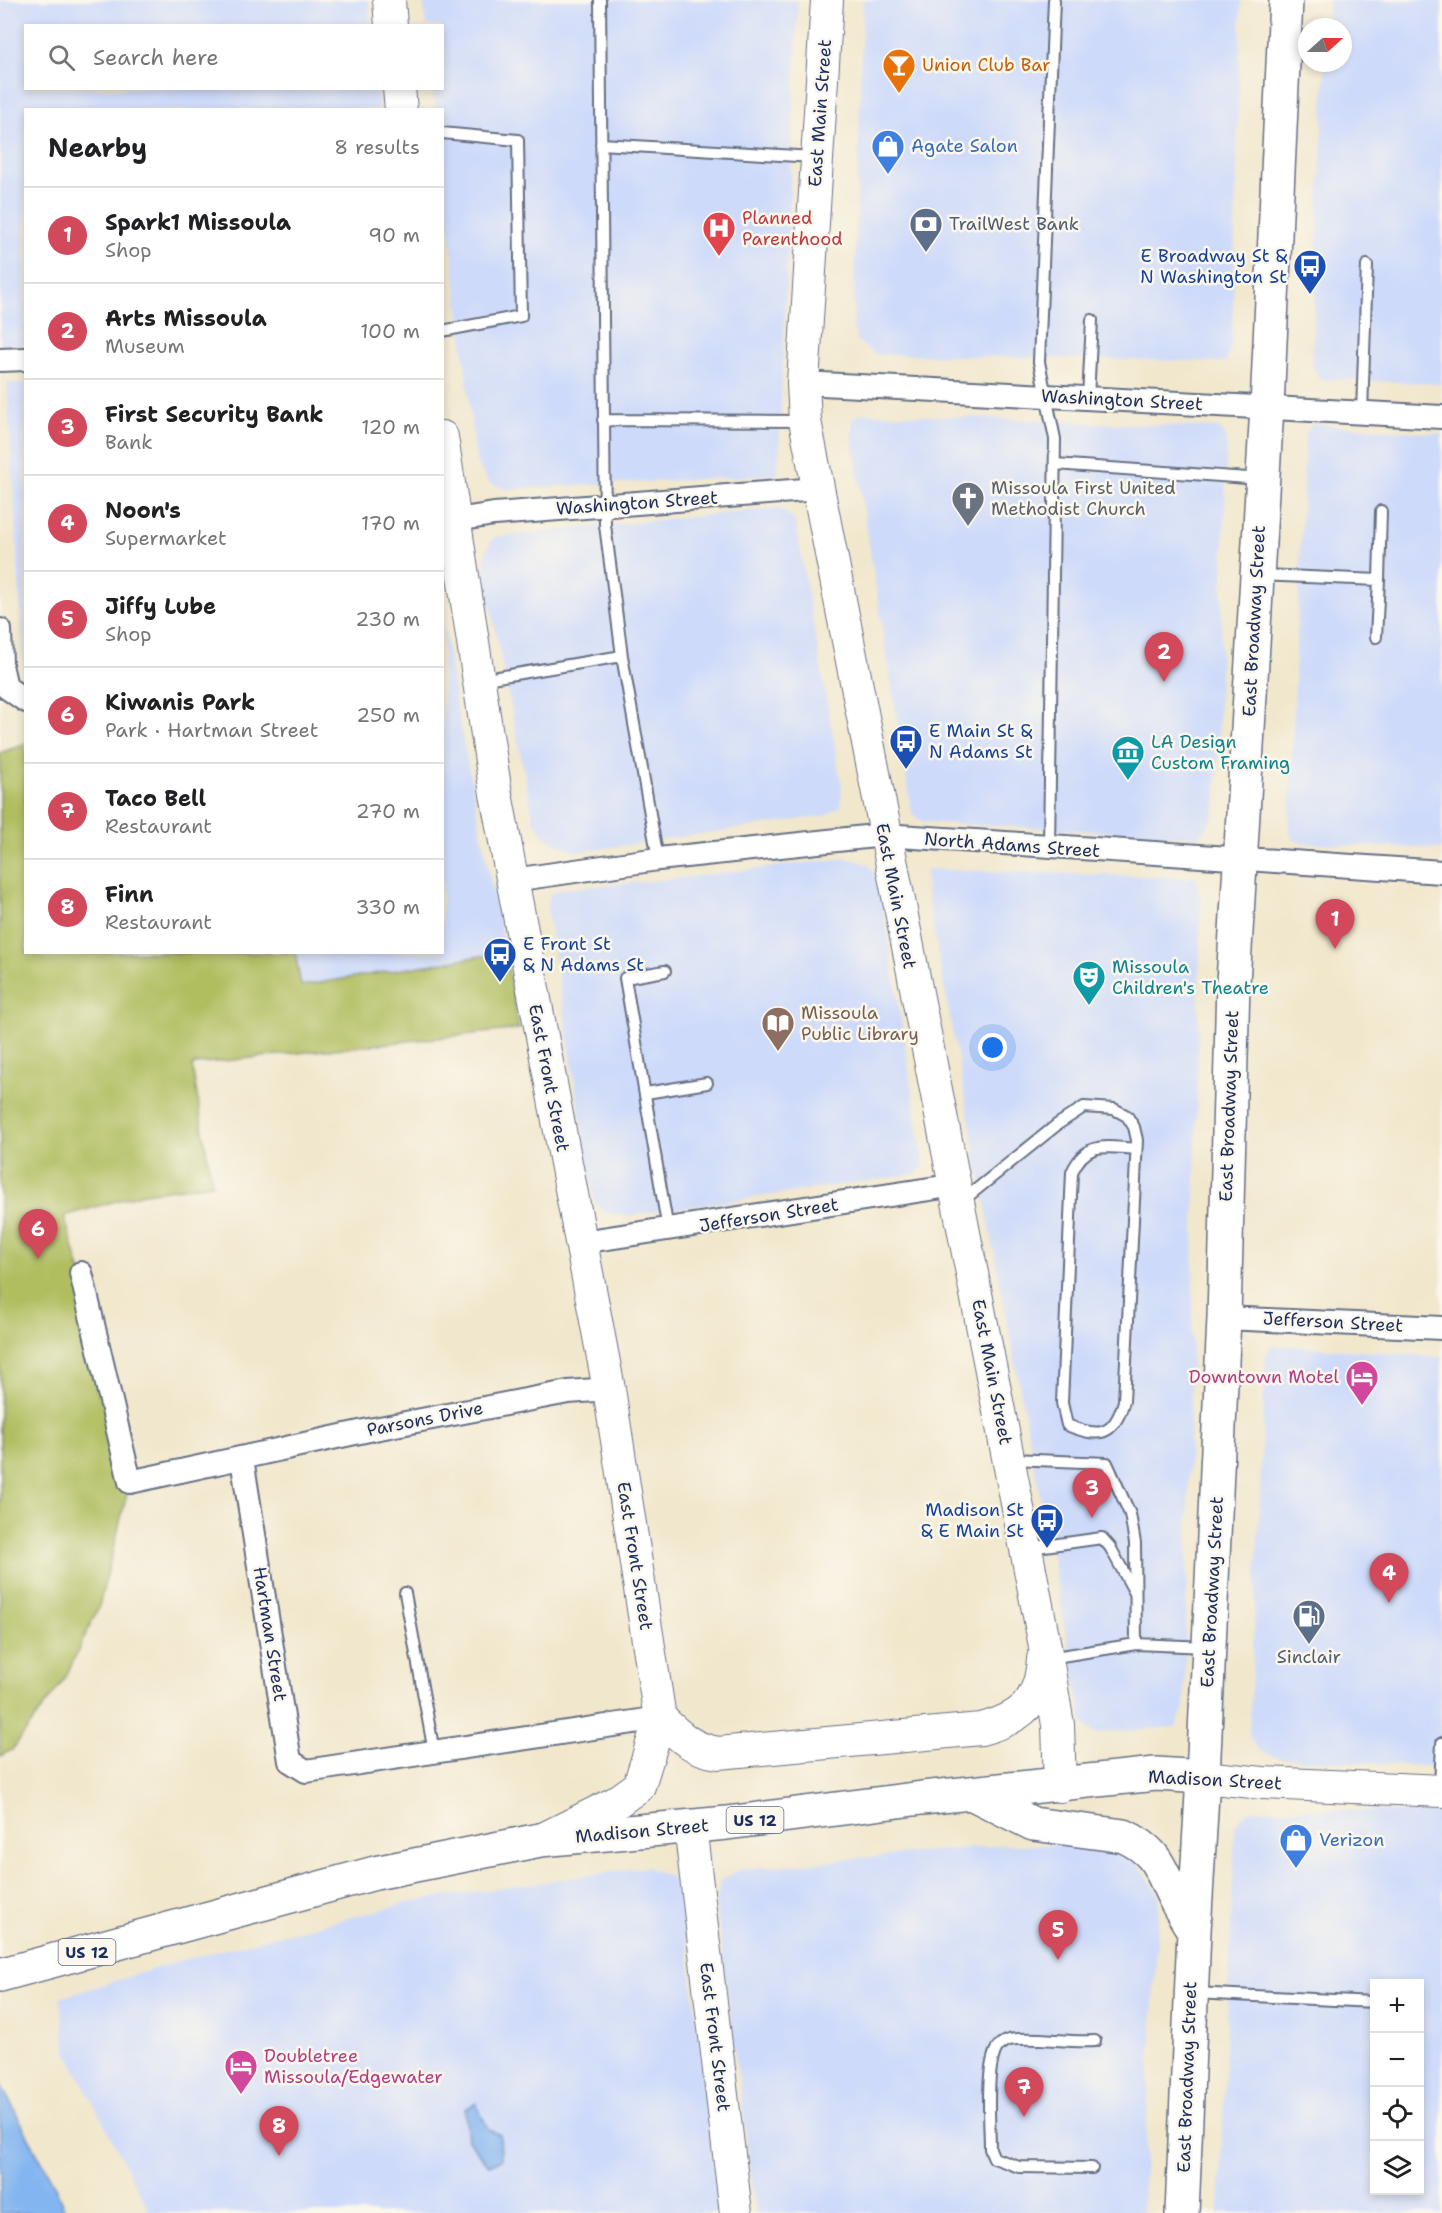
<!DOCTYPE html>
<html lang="en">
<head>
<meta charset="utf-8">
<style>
	body { margin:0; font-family:"Shantell Sans",sans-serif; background:#f2f2f2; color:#202124 }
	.controls { position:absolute; right:18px; bottom:18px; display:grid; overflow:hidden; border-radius:0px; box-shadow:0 3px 9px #0003 }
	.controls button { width:54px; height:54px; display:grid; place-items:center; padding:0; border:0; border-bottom:2px solid #e0e0e0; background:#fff; color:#202124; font:30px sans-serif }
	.compass { position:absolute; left:1298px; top:18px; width:54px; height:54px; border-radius:50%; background:#fff; box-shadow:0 3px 9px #0003; rotate:69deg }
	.you { position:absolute; left:993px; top:1048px; width:21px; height:21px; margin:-15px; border:4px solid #fff; border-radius:50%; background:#1a73e8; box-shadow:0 0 0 9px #1a73e833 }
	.badge { display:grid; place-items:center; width:39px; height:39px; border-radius:50%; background:#d1495b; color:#fff; font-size:20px; font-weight:700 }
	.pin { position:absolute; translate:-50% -50px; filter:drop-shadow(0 2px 3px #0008) }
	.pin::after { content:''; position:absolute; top:32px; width:21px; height:18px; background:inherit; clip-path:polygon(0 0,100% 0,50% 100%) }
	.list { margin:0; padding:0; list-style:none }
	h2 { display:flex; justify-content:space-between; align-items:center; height:78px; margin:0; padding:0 24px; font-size:26px }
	h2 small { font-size:20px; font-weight:400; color:#757577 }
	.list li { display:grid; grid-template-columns:39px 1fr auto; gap:18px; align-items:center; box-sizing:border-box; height:96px; padding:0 24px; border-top:2px solid #e0e0e0 }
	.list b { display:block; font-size:22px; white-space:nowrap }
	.list p { margin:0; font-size:20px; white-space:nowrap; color:#757577 }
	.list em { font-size:20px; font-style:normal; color:#757577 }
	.icon { flex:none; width:33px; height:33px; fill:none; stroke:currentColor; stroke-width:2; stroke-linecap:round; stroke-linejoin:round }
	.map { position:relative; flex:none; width:1442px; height:2213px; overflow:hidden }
	.search { position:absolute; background:#fff; box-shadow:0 3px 9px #0003; left:24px; top:24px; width:420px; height:66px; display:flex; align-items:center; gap:15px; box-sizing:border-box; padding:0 21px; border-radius:0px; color:#757577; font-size:22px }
	.panel { position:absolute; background:#fff; box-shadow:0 3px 9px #0003; left:24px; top:108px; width:420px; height:846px; border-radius:0px }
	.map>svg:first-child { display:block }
	.built { fill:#cedafa; fill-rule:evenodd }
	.green { fill:#b1be60; stroke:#66765f; stroke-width:1.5 }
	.water { fill:#83b5f0; stroke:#4f72a7; stroke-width:1.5 }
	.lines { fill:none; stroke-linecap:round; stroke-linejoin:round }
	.lane-casing { stroke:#666f84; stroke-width:14 }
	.street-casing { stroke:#666f84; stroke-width:26 }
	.secondary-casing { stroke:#666f84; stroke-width:34 }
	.primary-casing { stroke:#666f84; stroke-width:36 }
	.highway-casing { stroke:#666f84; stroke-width:36 }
	.lane { stroke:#fff; stroke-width:10 }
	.street { stroke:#fff; stroke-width:22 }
	.secondary { stroke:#fff; stroke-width:32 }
	.primary { stroke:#fff; stroke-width:33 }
	.highway { stroke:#fff; stroke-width:33 }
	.labels { text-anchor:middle; stroke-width:5; stroke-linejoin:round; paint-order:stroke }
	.shield { fill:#fbf7ec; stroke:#5e6b89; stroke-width:1.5 }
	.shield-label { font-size:16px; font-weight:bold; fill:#1b2f5e }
	.food-label { font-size:18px; fill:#c56008; stroke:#fbf7ec; text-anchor:start }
	.street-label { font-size:18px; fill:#1b2f5e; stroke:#fbf7ec }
	.shop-label { font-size:18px; fill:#366cbe; stroke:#fbf7ec; text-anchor:start }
	.health-label { font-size:18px; fill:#be3a42; stroke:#fbf7ec; text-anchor:start }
	.service-label { font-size:18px; fill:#4e5e75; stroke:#fbf7ec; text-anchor:start }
	.transit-label { font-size:18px; fill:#164399; stroke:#fbf7ec; text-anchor:end }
	.worship-label { font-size:18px; fill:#5b616d; stroke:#fbf7ec; text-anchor:start }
	.culture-label { font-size:18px; fill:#0d838f; stroke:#fbf7ec; text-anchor:start }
	.education-label { font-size:18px; fill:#785e54; stroke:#fbf7ec; text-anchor:start }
	.hotel-label { font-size:18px; fill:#b23c85; stroke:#fbf7ec; text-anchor:end }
</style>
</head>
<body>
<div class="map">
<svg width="1442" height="2213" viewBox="0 0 1442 2213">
	<rect width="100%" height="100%" fill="#fbf7ec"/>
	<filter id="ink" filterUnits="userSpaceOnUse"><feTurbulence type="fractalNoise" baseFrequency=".0167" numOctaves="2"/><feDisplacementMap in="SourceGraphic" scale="12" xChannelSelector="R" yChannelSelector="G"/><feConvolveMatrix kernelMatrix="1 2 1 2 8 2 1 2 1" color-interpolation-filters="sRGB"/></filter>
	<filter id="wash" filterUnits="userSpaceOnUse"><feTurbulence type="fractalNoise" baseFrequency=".008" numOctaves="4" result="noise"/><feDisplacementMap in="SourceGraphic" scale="24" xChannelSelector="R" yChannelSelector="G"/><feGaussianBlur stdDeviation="1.35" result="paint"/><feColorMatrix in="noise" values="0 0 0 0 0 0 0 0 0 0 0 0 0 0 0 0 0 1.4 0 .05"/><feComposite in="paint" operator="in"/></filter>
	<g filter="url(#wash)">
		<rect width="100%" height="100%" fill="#f1e7cc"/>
		<path class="built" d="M0,0H369L371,25L26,26V88L377,89L379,109L26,110L25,346L0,345Z
			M423,0H798L778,475L506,489L489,483L476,462L443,168L442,110L436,109L433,89L442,88V26L426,25Z
			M863,0H1241L1232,342L1226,362L875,354L857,341L853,327Z
			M1328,0H1442V384L1320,379L1312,365L1325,63H1343V27H1327Z
			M7,383H25V667L24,665Z
			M861,413L1219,428L1227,438L1216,806L1213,818L1200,837L924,822L912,814L852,437V420Z
			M1312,424L1442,434V849L1303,843L1294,840L1289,831L1305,436Z
			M779,508L795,521L842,788L840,807L825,816L577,852L547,838L534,822L484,574L486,551L494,537Z
			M443,620L457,710L505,952L301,986L295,953L442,952Z
			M846,858L868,864L879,882L924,1166L916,1174L626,1216L605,1213L594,1201L547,908L550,894L562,889L683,878Z
			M926,869L1196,878L1201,899L1184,1708L1176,1727L1094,1733L1083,1723L926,891Z
			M1272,1345L1442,1357L1441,1767L1278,1758L1260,1751L1249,1737L1266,1354Z
			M1308,1809L1442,1813V2213H1219L1235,1826L1241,1816L1252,1810ZM1374,1984H1420V2190H1374Z
			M1004,1845H1126L1159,1895L1142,2213H756L716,1906L720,1880L741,1869Z
			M646,1867L672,1878L682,1897L719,2213H150L66,2050L60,1998L183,1960L419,1900Z"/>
		<path class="green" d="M25,744L26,952L295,953L301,986L505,952L519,1029L196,1064L192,1066L212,1184L144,1193L64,1216L81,1273L130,1482L99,1606L65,1678L12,1750L0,1756V753Z"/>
		<path class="water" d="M0,2083L54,2185L66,2213H0Z
			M476,2103L488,2129L500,2135L501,2160L489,2165L468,2140L465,2109Z"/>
	</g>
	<g filter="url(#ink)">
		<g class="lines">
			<defs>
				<path id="lane" d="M600,0L605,525L622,656L658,859
					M442,133L518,140L521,316L442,331
					M601,144L814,157
					M1088,398L1092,320
					M1362,413L1367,265
					M603,420L801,421
					M1055,464L1261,479
					M1260,575L1379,580L1376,637
					M1379,580L1381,511
					M480,680L622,656
					M1049,847L1055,439L1039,362L1054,0
					M665,971L625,978L668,1230
					M646,1093L707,1083
					M962,1201L1058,1124L1084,1107L1114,1109L1127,1116L1134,1127L1137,1140L1124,1401C1114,1437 1099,1438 1067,1425L1062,1403L1072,1172C1087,1140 1106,1147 1136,1149
					M1012,1459L1107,1463L1130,1514L1135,1543L1136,1644
					M1030,1548L1102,1538L1110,1547L1135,1593
					M405,1593L434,1752
					M1049,1658L1136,1644L1207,1647
					M1440,1787L1442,1743
					M1194,1993L1374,2002
					M1092,2168L1019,2167L994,2158L990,2149C990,2125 985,2068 997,2048C1002,2041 1009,2039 1017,2039C1043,2037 1069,2043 1095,2041"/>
				<path id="street" d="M0,360L26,359
					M803,383L1442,417
					M457,520L494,514L818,489
					M0,630L1,665L6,687L26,701
					M513,880L658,859L884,835L1442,872
					M582,1242L956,1185
					M81,1273L130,1482L369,1430L568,1392L609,1389
					M1224,1318L1442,1328
					M242,1459L290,1761L306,1771L660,1718"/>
				<path id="secondary" d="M389,0L391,26
					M827,0L803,383L805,421L1044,1641L1058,1725L1060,1786
					M399,88L401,110
					M442,437L496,794L609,1389L660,1718L639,1786L617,1802L543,1839
					M660,1718C679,1736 692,1749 718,1753L981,1729C1022,1718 1040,1703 1043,1659
					M1203,1777L1263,1783L1442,1791
					M690,1826L736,2213"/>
				<path id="primary" d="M1203,1777L1224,1318L1233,983L1267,407L1286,0"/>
				<path id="highway" d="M971,1793L1033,1824L1124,1836C1158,1852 1159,1867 1174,1897C1180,1909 1187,1920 1194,1931
					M0,1975L375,1873L540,1840L727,1823L922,1798L1156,1774L1203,1777L1194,1931L1182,2213"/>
			</defs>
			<use href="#lane" class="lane-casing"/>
			<use href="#street" class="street-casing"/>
			<use href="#secondary" class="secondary-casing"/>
			<use href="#primary" class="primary-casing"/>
			<use href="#highway" class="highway-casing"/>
			<use href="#lane" class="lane"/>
			<use href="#street" class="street"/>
			<use href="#secondary" class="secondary"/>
			<use href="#primary" class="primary"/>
			<use href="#highway" class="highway"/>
		</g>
	</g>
	<defs>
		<symbol id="bar-pin" viewBox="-11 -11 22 30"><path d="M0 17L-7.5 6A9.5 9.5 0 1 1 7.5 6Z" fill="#e8710a" stroke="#fbf7ec"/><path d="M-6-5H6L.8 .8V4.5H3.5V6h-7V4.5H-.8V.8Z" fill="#fff"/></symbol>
		<symbol id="shop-pin" viewBox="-11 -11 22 30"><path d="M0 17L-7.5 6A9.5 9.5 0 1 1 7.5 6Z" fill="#3f7fe0" stroke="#fbf7ec"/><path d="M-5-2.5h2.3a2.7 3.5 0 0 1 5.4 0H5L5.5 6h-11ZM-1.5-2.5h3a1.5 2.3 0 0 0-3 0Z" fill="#fff"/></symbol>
		<symbol id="bank-pin" viewBox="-11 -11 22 30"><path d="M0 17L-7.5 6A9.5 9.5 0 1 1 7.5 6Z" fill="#5c6f8a" stroke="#fbf7ec"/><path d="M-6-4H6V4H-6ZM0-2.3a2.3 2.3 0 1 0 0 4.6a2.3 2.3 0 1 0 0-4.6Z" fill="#fff"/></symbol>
		<symbol id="hospital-pin" viewBox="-11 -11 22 30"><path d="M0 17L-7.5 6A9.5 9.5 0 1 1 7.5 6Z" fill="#e0444e" stroke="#fbf7ec"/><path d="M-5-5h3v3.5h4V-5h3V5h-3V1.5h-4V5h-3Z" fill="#fff"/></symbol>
		<symbol id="bus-pin" viewBox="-11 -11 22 30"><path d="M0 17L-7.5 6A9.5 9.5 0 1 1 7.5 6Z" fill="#1a4fb4" stroke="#fbf7ec"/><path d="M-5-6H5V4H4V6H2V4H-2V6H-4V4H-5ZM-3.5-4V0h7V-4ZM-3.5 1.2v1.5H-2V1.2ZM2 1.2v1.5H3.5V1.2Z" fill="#fff"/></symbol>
		<symbol id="church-pin" viewBox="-11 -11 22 30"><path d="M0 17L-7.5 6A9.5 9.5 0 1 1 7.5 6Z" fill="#6b7280" stroke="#fbf7ec"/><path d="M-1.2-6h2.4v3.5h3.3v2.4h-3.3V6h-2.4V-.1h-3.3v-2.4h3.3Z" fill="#fff"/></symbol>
		<symbol id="museum-pin" viewBox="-11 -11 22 30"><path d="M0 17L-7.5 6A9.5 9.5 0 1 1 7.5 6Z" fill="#0f9aa8" stroke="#fbf7ec"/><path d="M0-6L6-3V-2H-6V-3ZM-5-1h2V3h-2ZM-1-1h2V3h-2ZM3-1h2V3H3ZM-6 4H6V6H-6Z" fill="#fff"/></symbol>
		<symbol id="theatre-pin" viewBox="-11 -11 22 30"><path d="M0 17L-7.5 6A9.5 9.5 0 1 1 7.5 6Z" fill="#0f9aa8" stroke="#fbf7ec"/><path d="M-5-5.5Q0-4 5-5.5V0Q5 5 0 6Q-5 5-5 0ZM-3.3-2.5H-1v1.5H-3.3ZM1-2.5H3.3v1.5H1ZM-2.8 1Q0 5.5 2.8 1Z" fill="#fff"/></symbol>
		<symbol id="library-pin" viewBox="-11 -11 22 30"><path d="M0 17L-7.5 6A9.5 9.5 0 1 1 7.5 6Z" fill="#8d6e63" stroke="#fbf7ec"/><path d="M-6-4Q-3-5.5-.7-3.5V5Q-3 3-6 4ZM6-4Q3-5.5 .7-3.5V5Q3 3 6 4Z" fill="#fff"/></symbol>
		<symbol id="hotel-pin" viewBox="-11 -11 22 30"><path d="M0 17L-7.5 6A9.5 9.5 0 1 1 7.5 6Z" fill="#d1479c" stroke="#fbf7ec"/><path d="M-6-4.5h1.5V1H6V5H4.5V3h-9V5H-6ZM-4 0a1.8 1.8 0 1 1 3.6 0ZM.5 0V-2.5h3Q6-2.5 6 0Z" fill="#fff"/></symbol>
		<symbol id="fuel-pin" viewBox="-11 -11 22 30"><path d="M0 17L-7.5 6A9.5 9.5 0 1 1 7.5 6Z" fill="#5c6f8a" stroke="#fbf7ec"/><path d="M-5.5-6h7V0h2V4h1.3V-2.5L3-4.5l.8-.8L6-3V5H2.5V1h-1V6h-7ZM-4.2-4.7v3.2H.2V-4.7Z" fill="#fff"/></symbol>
	</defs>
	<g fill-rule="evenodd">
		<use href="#bar-pin" x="880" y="46" width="38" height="52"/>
		<use href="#shop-pin" x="869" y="127" width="38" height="52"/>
		<use href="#bank-pin" x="907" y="205" width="38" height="52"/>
		<use href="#hospital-pin" x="700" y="209" width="38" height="52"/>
		<use href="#bus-pin" x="1291" y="247" width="38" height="52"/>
		<use href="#church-pin" x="949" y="479" width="38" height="52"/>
		<use href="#bus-pin" x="887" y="722" width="38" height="52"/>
		<use href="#museum-pin" x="1109" y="733" width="38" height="52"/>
		<use href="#bus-pin" x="481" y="935" width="38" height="52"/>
		<use href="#theatre-pin" x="1070" y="958" width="38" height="52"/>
		<use href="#library-pin" x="759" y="1004" width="38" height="52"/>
		<use href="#hotel-pin" x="1343" y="1358" width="38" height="52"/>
		<use href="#bus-pin" x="1028" y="1501" width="38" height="52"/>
		<use href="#fuel-pin" x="1290" y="1597" width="38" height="52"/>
		<use href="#shop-pin" x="1277" y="1821" width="38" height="52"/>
		<use href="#hotel-pin" x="222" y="2047" width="38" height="52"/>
	</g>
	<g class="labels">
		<g class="shield">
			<rect x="726.5" y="1807" width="57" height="26" rx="4.5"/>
			<rect x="58.5" y="1939" width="57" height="26" rx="4.5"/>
		</g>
		<g class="shield-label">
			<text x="755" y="1826">US 12</text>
			<text x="87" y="1958">US 12</text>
		</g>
		<g class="food-label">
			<text x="922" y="71">Union Club Bar</text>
		</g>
		<g class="street-label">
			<text transform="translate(820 113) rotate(-86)" y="6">East Main Street</text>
			<text transform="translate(1122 400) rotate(3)" y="6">Washington Street</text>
			<text transform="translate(637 503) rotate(-4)" y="6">Washington Street</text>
			<text transform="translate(1254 621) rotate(-87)" y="6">East Broadway Street</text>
			<text transform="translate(1012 845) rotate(4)" y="6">North Adams Street</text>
			<text transform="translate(896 896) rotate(79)" y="6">East Main Street</text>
			<text transform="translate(549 1078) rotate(79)" y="6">East Front Street</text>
			<text transform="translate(1229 1106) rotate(-88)" y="6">East Broadway Street</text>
			<text transform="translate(769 1215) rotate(-9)" y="6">Jefferson Street</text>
			<text transform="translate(1333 1322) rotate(3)" y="6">Jefferson Street</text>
			<text transform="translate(992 1372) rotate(79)" y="6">East Main Street</text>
			<text transform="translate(425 1419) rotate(-11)" y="6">Parsons Drive</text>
			<text transform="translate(635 1556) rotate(81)" y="6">East Front Street</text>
			<text transform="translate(1212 1592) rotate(-87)" y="6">East Broadway Street</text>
			<text transform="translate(270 1634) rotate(81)" y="6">Hartman Street</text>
			<text transform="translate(1215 1780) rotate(3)" y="6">Madison Street</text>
			<text transform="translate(642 1831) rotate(-5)" y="6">Madison Street</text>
			<text transform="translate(715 2037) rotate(83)" y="6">East Front Street</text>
			<text transform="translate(1187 2077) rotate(-88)" y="6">East Broadway Street</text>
		</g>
		<g class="shop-label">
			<text x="911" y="152">Agate Salon</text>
			<text x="1319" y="1846">Verizon</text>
		</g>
		<g class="health-label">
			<text x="742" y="224">Planned<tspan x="742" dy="21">Parenthood</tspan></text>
		</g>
		<g class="service-label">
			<text x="949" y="230">TrailWest Bank</text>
			<text x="1309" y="1663" text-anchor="middle">Sinclair</text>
		</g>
		<g class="transit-label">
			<text x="1287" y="262">E Broadway St &amp;<tspan x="1287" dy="21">N Washington St</tspan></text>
			<text x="929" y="737" text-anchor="start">E Main St &amp;<tspan x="929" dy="21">N Adams St</tspan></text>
			<text x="523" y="950" text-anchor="start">E Front St<tspan x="523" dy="21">&amp; N Adams St</tspan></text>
			<text x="1024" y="1516">Madison St<tspan x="1024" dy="21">&amp; E Main St</tspan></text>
		</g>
		<g class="worship-label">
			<text x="991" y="494">Missoula First United<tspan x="991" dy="21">Methodist Church</tspan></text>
		</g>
		<g class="culture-label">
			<text x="1151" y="748">LA Design<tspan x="1151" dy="21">Custom Framing</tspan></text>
			<text x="1112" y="973">Missoula<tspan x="1112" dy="21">Children's Theatre</tspan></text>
		</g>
		<g class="education-label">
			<text x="801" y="1019">Missoula<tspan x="801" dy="21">Public Library</tspan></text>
		</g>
		<g class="hotel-label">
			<text x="1339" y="1383">Downtown Motel</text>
			<text x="264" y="2062" text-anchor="start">Doubletree<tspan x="264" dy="21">Missoula/Edgewater</tspan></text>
		</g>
	</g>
</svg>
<div class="controls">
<button>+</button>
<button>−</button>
<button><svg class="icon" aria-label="locate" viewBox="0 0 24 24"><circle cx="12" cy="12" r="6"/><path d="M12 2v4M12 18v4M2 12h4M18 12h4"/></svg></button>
<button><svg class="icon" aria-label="layers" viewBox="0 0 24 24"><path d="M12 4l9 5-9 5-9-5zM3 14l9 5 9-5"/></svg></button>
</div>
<svg class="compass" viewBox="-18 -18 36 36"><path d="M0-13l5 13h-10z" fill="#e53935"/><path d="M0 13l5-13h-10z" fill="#757577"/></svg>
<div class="you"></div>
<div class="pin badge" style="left:1335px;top:949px">1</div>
<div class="pin badge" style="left:1164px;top:682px">2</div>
<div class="pin badge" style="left:1092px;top:1518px">3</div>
<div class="pin badge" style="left:1389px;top:1603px">4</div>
<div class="pin badge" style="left:1058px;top:1960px">5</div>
<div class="pin badge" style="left:38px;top:1259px">6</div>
<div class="pin badge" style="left:1024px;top:2117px">7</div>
<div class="pin badge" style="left:279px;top:2156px">8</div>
<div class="search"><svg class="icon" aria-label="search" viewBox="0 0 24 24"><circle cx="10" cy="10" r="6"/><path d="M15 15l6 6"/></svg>Search here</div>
<section class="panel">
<h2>Nearby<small>8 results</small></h2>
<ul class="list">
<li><span class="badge">1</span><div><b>Spark1 Missoula</b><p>Shop</p></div><em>90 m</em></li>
<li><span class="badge">2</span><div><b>Arts Missoula</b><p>Museum</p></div><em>100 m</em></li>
<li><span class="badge">3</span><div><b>First Security Bank</b><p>Bank</p></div><em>120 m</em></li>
<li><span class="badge">4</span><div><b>Noon's</b><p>Supermarket</p></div><em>170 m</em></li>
<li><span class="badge">5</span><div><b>Jiffy Lube</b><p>Shop</p></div><em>230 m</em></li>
<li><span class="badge">6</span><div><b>Kiwanis Park</b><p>Park · Hartman Street</p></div><em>250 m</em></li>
<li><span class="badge">7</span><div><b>Taco Bell</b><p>Restaurant</p></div><em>270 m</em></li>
<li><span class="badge">8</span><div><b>Finn</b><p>Restaurant</p></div><em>330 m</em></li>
</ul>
</section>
</div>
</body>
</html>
